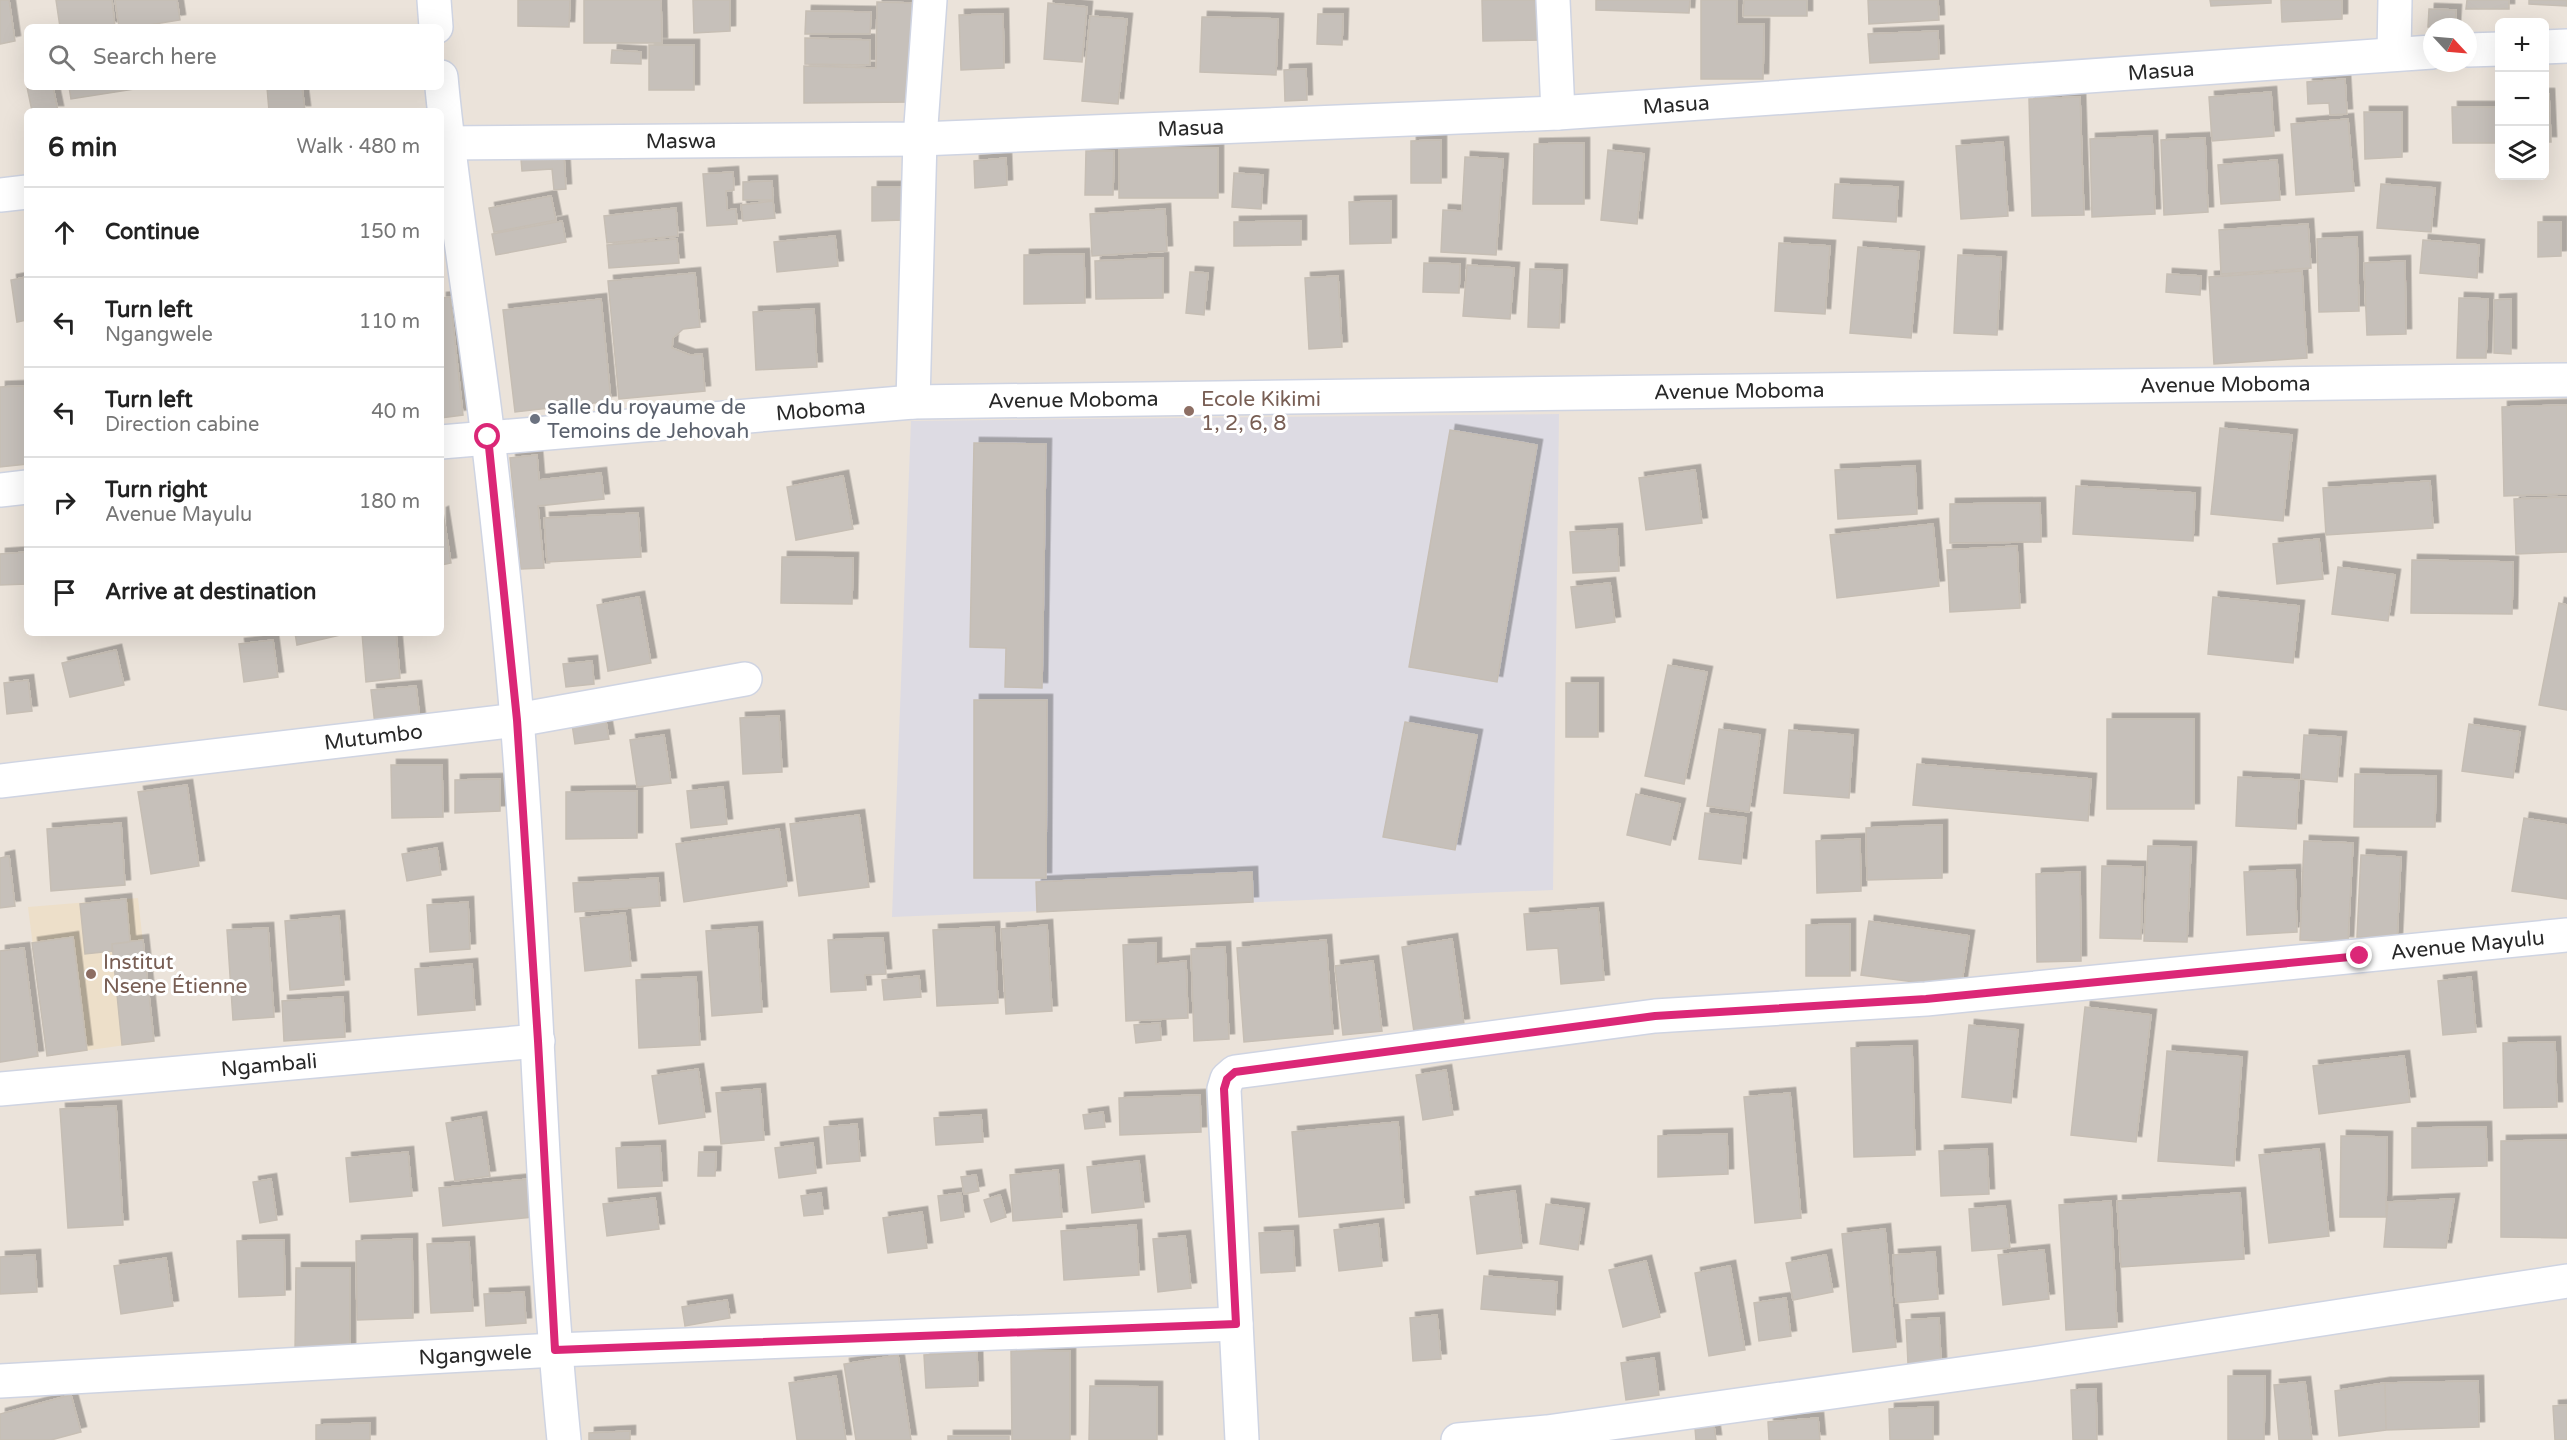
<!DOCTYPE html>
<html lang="en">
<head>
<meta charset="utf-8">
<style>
	body { margin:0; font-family:"Varela Round",sans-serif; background:#f2f2f2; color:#222 }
	.controls { position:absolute; right:18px; top:18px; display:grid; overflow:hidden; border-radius:9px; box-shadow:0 6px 24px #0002 }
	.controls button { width:54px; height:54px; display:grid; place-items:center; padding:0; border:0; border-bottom:2px solid #e0e0e0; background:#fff; color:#222; font:30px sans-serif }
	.compass { position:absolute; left:2423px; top:18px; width:54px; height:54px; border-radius:50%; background:#fff; box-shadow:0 6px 24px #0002; rotate:116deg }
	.stop { position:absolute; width:18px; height:18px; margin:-14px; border:4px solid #db2777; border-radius:50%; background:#fff }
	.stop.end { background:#db2777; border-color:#fff; box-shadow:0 2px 6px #0008 }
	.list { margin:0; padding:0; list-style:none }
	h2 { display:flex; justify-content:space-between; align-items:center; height:78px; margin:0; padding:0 24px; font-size:26px }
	h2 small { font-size:20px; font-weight:400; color:#767676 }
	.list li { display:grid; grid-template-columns:39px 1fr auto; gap:18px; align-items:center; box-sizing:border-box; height:90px; padding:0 24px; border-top:2px solid #e0e0e0 }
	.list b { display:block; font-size:22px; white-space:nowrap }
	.list p { margin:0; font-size:20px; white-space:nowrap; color:#767676 }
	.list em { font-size:20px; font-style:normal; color:#767676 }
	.icon { flex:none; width:33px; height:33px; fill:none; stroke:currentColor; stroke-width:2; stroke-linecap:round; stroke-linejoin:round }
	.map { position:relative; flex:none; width:2567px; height:1440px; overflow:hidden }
	.search { position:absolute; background:#fff; box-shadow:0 6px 24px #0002; left:24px; top:24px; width:420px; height:66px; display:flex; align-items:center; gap:15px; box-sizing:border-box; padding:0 21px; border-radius:9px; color:#767676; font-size:22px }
	.panel { position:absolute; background:#fff; box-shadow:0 6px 24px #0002; left:24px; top:108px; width:420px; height:528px; border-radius:9px }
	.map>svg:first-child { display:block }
	.industrial { fill:#dddbe3 }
	.education { fill:#eddfc9 }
	.building { fill:#c6c0ba; stroke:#c6beb4; stroke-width:1.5; filter:url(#shadow) }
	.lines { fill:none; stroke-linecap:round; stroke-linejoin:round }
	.street-casing { stroke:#cfd4e2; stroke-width:36 }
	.street { stroke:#fff; stroke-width:33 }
	.route { stroke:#db2777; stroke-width:8 }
	.education-dot { fill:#8d6e63; stroke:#fff; stroke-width:2 }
	.worship-dot { fill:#6b7280; stroke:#fff; stroke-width:2 }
	.labels { text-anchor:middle; stroke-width:6; stroke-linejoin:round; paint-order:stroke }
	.street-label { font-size:21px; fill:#282828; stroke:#fff }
	.education-label { font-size:21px; fill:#785e54; stroke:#fff; text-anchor:start }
	.worship-label { font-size:21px; fill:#5b616d; stroke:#fff; text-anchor:start }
</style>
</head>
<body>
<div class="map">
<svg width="2567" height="1440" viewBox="0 0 2567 1440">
	<defs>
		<filter id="shadow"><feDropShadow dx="5.5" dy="-5.5" stdDeviation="0" flood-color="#0004"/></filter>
	</defs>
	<rect width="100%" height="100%" fill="#ebe3da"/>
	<path class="industrial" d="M1559,414L1553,890L892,917L911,421Z"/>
	<path class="education" d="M138,898L154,1041L47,1056L28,907Z"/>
	<path class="building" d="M0,0H9L15,41L0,44Z
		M56,0H112L115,27H60Z
		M115,0H177L180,20L136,27H119Z
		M518,0H570L569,27L518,26Z
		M584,0H661L662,43H584Z
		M693,0H730V31L694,33Z
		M1482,0H1540V40L1483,41Z
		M1596,0H1690L1689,13L1596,10Z
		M1701,0H1737V24H1764L1763,79H1701Z
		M1744,0H1807V16H1743Z
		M1868,0H1938L1939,20L1869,24Z
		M2210,0H2271V3L2211,6Z
		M2281,0H2342V19L2282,22Z
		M2467,0H2509V9H2466Z
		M2529,0H2567V6L2529,4Z
		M877,2L913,3L912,102L804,103V66L876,68Z
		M1048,3L1087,7L1082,62L1044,59Z
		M2429,9L2456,10L2455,27H2428Z
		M806,11L871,12L870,34H805Z
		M1003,14L1004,68L961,70L959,15Z
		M1318,14H1343L1342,45L1317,44Z
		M1090,16L1127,19L1118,104L1082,101Z
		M1202,17L1278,19L1276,75L1200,72Z
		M1938,31L1939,59L1870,63L1868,34Z
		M805,38L870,40V65L805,64Z
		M649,45H694V90H649Z
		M612,50L641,52V64L611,63Z
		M1306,69L1307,100L1285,101L1284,70Z
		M2345,79L2347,114L2330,115L2329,103L2308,104L2307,82Z
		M27,87H53L58,111H32Z
		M69,87H147L71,99Z
		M267,87H302L305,111H269Z
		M2271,92L2274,136L2212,141L2209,97Z
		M2544,94H2549L2551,142H2544Z
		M2080,97L2084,215L2032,216L2029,99Z
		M2452,107H2496V143H2453Z
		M2364,112H2402V157L2365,159Z
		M2348,119L2354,191L2296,195L2291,124Z
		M2152,136L2155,214L2092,217L2090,139Z
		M2205,138L2208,212L2164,215L2161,140Z
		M1441,140V183H1411V141Z
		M2003,142L2008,216L1961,219L1956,146Z
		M1584,143V204H1533L1534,144Z
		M1119,148H1218V198H1119Z
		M1608,150L1644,154L1637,224L1601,220Z
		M1086,151H1114L1113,195H1085Z
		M564,156L566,189L554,190L552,169L522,171L521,159Z
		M1465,157L1503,159L1496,255L1441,252L1443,210L1462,211Z
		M1006,158L1007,185L975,188L974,161Z
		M2277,160L2280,200L2221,204L2218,165Z
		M733,172L734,190L726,191L727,210L736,209L737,224L707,226L703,174Z
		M1234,173L1263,175L1261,209L1232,207Z
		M772,181L773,200H743V182Z
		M1835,184L1898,187L1896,222L1833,218Z
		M2381,184L2435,188L2431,232L2377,228Z
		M872,187H904V220L872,221Z
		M551,196L556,220L494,232L489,208Z
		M773,201L775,218L743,221L741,205Z
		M1391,201V243L1350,244L1349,202Z
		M676,208L678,236L607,243L604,216Z
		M1165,209L1167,251L1092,256L1090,214Z
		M562,221L566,242L496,255L492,234Z
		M1301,221V245L1234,246V222Z
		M2538,222H2561V256L2538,257Z
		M2308,224L2311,268L2221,274L2219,230Z
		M835,236L838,266L777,272L774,242Z
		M2357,237L2359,311L2319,312L2317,239Z
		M677,239L679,263L609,268L607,245Z
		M2423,240L2479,245L2477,278L2420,273Z
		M1779,243L1830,246L1825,314L1775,311Z
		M1858,247L1919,252L1911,338L1850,333Z
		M1084,254L1085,303L1024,304V255Z
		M1958,255L2001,257L1997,335L1954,333Z
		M1163,258V298L1096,299L1095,261Z
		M2405,261L2406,334L2367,335L2364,263Z
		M1424,263L1460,264L1459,293L1423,292Z
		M1467,265L1514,268L1510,319L1463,316Z
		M1530,269L1562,270L1559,328L1528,327Z
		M2302,271L2307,358L2214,364L2209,277Z
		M1190,272L1208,273L1204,315L1186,313Z
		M695,273L700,327L683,329L673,338L672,348L690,355L702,354L705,391L619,399L608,281Z
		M2167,274L2201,276L2200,295L2166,292Z
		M1338,276L1342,347L1309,349L1305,278Z
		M27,277V320L17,322L11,280Z
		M450,297L463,415L441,418V298Z
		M2459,298L2488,299L2486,358H2457Z
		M601,299L611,401L515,412L503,310Z
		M2511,299V354L2494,353V300Z
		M814,309L817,367L756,370L753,312Z
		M24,386L27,464L0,467V387Z
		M2567,405V494L2504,496L2502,407Z
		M2220,428L2292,435L2283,521L2211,514Z
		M1450,430L1537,445L1497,682L1409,667Z
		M974,443L1046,444L1042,688L1005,687L1006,648L970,647Z
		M537,455L539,480L601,473L604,499L538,506L544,568L521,569L510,458Z
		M1915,466L1917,514L1838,519L1835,470Z
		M1695,470L1702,523L1646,530L1639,478Z
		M843,476L853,529L796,540L787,487Z
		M2430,481L2433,528L2326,535L2323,488Z
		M2076,486L2195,493L2193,541L2073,534Z
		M2567,497V552L2516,554L2514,499Z
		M2040,503L2041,542L1950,543V504Z
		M443,512L451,563L441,565V513Z
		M638,513L641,557L547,562L544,518Z
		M1933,524L1939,586L1837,598L1830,535Z
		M1617,529L1619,571L1573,573L1570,532Z
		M2319,539L2323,579L2277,584L2273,544Z
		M2017,546L2020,608L1950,612L1947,550Z
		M27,552V584L0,585V554Z
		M782,557L853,558L852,604L781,603Z
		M2412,560L2513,562L2512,614L2411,613Z
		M2338,567L2395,575L2388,621L2332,614Z
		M1610,583L1615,622L1576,628L1571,587Z
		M639,597L651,663L608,671L597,605Z
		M2213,597L2299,606L2293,663L2208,654Z
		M2559,603L2567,605V710L2539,705Z
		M295,633H345V634L297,645Z
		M362,633H396L400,678L366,682Z
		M273,640L278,677L244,682L239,644Z
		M116,650L124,685L70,697L62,663Z
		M592,661L594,684L566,687L563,664Z
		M1668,665L1707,672L1684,784L1645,776Z
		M28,680L32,711L7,714L4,683Z
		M1566,683H1598V737H1566Z
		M416,686L420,720L375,725L371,690Z
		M974,700H1047L1046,878H974Z
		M604,711L609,739L575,744L571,717Z
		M779,716L782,772L743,774L740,718Z
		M2107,719H2194V809H2107Z
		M1405,722L1477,735L1455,850L1383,837Z
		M2469,724L2520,732L2513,778L2462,771Z
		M1719,729L1760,735L1749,812L1707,806Z
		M1789,730L1853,735L1849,798L1784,793Z
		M664,735L671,783L637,787L630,740Z
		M2304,735L2341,737L2337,782L2301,779Z
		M1917,764L2091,779L2088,821L1913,805Z
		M391,765H442L443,817L392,818Z
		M2355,774L2436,776L2435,827H2354Z
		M2238,777L2299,780L2296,829L2236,826Z
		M500,779V811L455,813V780Z
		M187,785L199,866L151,874L138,792Z
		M723,787L727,824L691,828L687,791Z
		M637,791V838L566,839V792Z
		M1636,794L1680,804L1670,845L1627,835Z
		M1705,813L1746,818L1741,864L1699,859Z
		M859,815L869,887L799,896L790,824Z
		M2524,818L2567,825V899L2512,891Z
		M121,823L125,885L51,891L47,829Z
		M1942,825V878L1867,880L1866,828Z
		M779,829L787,886L684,902L676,844Z
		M1860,839L1861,891L1817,893L1816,841Z
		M2304,841L2353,843L2348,942L2300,940Z
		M2148,846L2191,847L2187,942L2144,941Z
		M437,848L441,875L407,881L402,854Z
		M2361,855L2401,857L2397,939L2357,937Z
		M9,856L15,906L0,908V858Z
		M2102,866L2143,867L2141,939L2100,938Z
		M2295,870L2297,932L2247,935L2244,872Z
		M1252,872L1253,902L1037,912L1036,882Z
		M2080,872L2081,961L2037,962L2036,874Z
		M658,878L660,906L575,912L573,883Z
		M126,899L130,942L112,944V951L85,954L80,904Z
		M468,902L470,949L430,952L427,905Z
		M1598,908L1604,980L1561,984L1558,948L1527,950L1524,914Z
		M625,913L631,966L585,971L580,918Z
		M339,916L344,985L290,990L285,921Z
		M1869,921L1969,936L1961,988L1861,975Z
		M1850,924V976H1806V925Z
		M1047,925L1052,1011L1006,1014L1001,929Z
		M757,927L762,1012L712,1016L706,931Z
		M994,927L998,1003L937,1006L933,930Z
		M268,928L274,1017L233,1020L227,930Z
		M73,937L87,1050L47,1056L32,943Z
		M883,938L886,974L865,975L866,990L831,992L828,940Z
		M1452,939L1464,1024L1414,1032L1402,947Z
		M143,940L154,1041L122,1045L112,944Z
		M1326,940L1333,1034L1244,1042L1237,948Z
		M1156,943V964L1186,961L1188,1018L1126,1021L1123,945Z
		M1225,947L1229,1039L1194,1041L1191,949Z
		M24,948L38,1056L0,1062V951Z
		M1373,961L1382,1031L1343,1035L1335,966Z
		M472,964L475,1010L418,1015L415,969Z
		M919,976L921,997L884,1000L882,980Z
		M696,977L700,1045L639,1048L636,980Z
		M2471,977L2476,1032L2443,1035L2438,981Z
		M343,997L345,1037L284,1041L282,1001Z
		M2085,1007L2151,1015L2136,1142L2071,1135Z
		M1160,1023L1161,1040L1136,1043L1134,1025Z
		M1969,1025L2018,1030L2011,1103L1962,1097Z
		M2555,1042L2557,1107L2504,1108L2503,1043Z
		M1912,1046L1915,1155L1854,1157L1851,1048Z
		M2167,1051L2242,1057L2234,1166L2158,1161Z
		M2404,1056L2410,1102L2319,1114L2313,1066Z
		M698,1069L705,1117L659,1124L652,1076Z
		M1446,1070L1453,1115L1423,1120L1416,1075Z
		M760,1089L764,1140L721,1144L716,1093Z
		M1790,1093L1801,1218L1755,1223L1744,1097Z
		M1200,1095L1201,1132L1120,1135L1119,1098Z
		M116,1106L123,1225L68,1228L60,1109Z
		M1103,1112L1105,1127L1085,1129L1083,1115Z
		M981,1115L983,1142L936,1145L934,1118Z
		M481,1117L490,1176L455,1181L446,1123Z
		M1398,1122L1404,1208L1299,1217L1292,1132Z
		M857,1124L860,1161L827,1164L824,1127Z
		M2486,1127L2487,1166L2412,1168V1128Z
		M1727,1134L1728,1174L1658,1177V1136Z
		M2341,1136L2387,1137L2386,1217H2340Z
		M2567,1140V1238L2501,1237V1141Z
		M813,1143L816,1173L779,1178L775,1148Z
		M660,1146L662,1186L618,1188L616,1148Z
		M1987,1149L1989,1194L1941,1196L1939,1151Z
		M2319,1149L2329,1236L2269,1243L2259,1155Z
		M408,1152L412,1196L350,1202L346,1158Z
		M699,1152H716L715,1176H698Z
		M1139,1161L1144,1207L1092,1213L1087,1167Z
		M1058,1170L1062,1217L1013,1221L1010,1175Z
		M976,1175L979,1191L964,1194L961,1177Z
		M539,1178L543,1216L443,1226L439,1188Z
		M271,1179L277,1220L260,1223L253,1182Z
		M1515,1191L1522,1248L1477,1254L1470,1197Z
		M821,1193L823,1214L804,1216L801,1196Z
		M961,1193L964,1217L941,1221L938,1196Z
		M2240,1193L2244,1259L2121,1267L2117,1201Z
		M1000,1195L1006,1217L991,1222L984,1200Z
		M655,1198L659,1229L607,1236L603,1204Z
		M2454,1199L2446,1248L2384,1247L2388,1202Z
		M2111,1201L2117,1327L2066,1330L2059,1205Z
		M1546,1204L1584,1209L1578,1250L1540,1244Z
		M2005,1206L2010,1248L1972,1251L1969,1209Z
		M922,1212L927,1248L888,1253L883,1218Z
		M1378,1224L1382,1266L1339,1271L1334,1230Z
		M1136,1225L1139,1275L1064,1280L1061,1231Z
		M1885,1229L1896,1347L1853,1352L1842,1234Z
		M1293,1231L1295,1271L1261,1273L1259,1233Z
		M1185,1236L1191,1288L1158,1292L1153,1239Z
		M412,1239L413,1318L357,1320L356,1241Z
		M284,1240L285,1295L239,1297L237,1241Z
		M469,1242L473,1311L431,1313L427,1244Z
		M2044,1250L2049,1299L2003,1305L1998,1255Z
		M1935,1252L1938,1299L1896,1303L1893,1255Z
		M35,1255L37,1292L0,1294V1257Z
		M1826,1255L1833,1292L1793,1300L1786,1263Z
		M166,1258L173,1306L121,1314L114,1266Z
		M1646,1261L1660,1317L1623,1327L1609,1270Z
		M1730,1266L1745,1350L1709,1356L1695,1273Z
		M296,1268H350V1352L295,1353Z
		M1484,1276L1557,1282L1555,1315L1481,1309Z
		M524,1292L526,1323L486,1326L484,1294Z
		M1786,1298L1791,1336L1759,1341L1754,1303Z
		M727,1300L730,1318L685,1326L682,1307Z
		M1437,1315L1441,1359L1413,1361L1410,1318Z
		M1939,1318L1941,1363L1908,1364L1906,1320Z
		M1011,1351H1070V1440H1012Z
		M977,1352L978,1386L926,1388L924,1355Z
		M898,1355L911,1440H856L844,1364Z
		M1654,1358L1659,1395L1626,1400L1621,1363Z
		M836,1376L846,1440H797L789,1383Z
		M2228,1376H2265L2264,1440H2228Z
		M2478,1381L2479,1427L2386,1430L2385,1383Z
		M2305,1382L2312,1440H2279L2274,1385Z
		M2385,1383L2386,1430L2339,1436L2335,1391Z
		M1090,1386L1157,1387V1440H1089Z
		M2096,1389L2097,1440H2073L2071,1390Z
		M71,1395L81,1432L51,1440H0V1414Z
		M2567,1405V1440H2555L2553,1406Z
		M1933,1407V1440H1890L1889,1409Z
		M1818,1418L1820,1440H1769L1768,1422Z
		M370,1423V1440H316V1425Z
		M1714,1426L1716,1440H1696L1695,1428Z
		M630,1431V1440H589V1433Z
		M948,1436H1009V1440H948Z"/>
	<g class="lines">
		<defs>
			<g id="street">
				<path d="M434,0L436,27"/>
				<path d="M1553,0L1558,113"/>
				<path d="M2544,47L2567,46"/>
				<path d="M2468,50L2500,49"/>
				<path d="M2394,53L2395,0"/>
				<path d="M441,77C452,198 474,318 488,438C499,532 509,626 517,719C537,959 540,1200 564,1440"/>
				<path id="s1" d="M441,143L920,139L1558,113L2432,52"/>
				<path d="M0,195L27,192"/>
				<path d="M913,402L920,139L930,0"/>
				<path id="s2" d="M441,442L913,402L2567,380"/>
				<path d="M0,490L27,487"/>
				<path id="s3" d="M0,781L517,720L745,679"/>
				<path id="s4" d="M0,1089L538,1041"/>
				<path id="s5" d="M0,1381L555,1350L1236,1324"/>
				<path id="s6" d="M1242,1440L1224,1089L1227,1079L1235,1072L1655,1016L1926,999L2567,935"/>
				<path d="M1458,1440L1547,1432L2038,1363L2567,1281"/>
			</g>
		</defs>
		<use href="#street" class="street-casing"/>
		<use href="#street" class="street"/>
	</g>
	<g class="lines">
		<path class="route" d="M488,437L517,720L538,1041L555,1350L1236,1324L1224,1089L1227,1079L1235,1072L1655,1016L1926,999L2360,956"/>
	</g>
	<g class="education-dot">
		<circle cx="1189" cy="411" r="6"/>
		<circle cx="91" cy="974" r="6"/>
	</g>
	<circle class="worship-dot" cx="535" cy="419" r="6"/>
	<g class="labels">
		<g class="street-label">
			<text dy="7" stroke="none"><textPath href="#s1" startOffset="1722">Masua</textPath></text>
			<text dy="7" stroke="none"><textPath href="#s1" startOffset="1236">Masua</textPath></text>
			<text dy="7" stroke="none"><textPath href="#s1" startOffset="750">Masua</textPath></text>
			<text dy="7" stroke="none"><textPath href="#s1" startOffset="240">Maswa</textPath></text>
			<text dy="7" stroke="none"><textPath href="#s2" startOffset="1786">Avenue Moboma</textPath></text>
			<text dy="7" stroke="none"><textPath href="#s2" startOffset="1300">Avenue Moboma</textPath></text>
			<text dy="7" stroke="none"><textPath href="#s2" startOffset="634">Avenue Moboma</textPath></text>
			<text dy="7" stroke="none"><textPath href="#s2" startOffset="381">Moboma</textPath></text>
			<text dy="7" stroke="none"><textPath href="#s3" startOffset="376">Mutumbo</textPath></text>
			<text dy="7" stroke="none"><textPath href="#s6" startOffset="1612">Avenue Mayulu</textPath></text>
			<text dy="7" stroke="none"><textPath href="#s4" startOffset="270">Ngambali</textPath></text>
			<text dy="7" stroke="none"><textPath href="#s5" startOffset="476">Ngangwele</textPath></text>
		</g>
		<g class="education-label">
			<text x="1201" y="406">Ecole Kikimi<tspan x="1201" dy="24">1, 2, 6, 8</tspan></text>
			<text x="103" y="969">Institut<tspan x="103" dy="24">Nsene Étienne</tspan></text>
		</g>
		<g class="worship-label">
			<text x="547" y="414">salle du royaume de<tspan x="547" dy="24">Temoins de Jehovah</tspan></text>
		</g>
	</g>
</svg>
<div class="controls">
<button>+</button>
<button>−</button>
<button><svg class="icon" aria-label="layers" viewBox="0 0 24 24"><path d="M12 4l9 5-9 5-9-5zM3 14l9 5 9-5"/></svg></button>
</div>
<svg class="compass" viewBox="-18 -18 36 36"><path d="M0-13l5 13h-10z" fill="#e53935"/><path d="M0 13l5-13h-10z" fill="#767676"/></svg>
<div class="stop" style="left:488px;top:437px"></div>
<div class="stop end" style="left:2360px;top:956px"></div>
<div class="search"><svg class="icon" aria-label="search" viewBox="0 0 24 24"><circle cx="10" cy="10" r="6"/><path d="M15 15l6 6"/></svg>Search here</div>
<section class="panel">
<h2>6 min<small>Walk · 480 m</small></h2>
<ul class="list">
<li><svg class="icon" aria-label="ahead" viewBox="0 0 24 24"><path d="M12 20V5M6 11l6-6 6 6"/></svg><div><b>Continue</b></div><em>150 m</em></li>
<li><svg class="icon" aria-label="left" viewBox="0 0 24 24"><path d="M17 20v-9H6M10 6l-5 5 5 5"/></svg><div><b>Turn left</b><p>Ngangwele</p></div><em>110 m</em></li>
<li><svg class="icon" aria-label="left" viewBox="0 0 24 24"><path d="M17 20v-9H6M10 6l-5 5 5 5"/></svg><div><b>Turn left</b><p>Direction cabine</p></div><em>40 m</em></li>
<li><svg class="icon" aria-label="right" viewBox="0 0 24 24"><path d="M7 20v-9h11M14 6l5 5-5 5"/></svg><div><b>Turn right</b><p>Avenue Mayulu</p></div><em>180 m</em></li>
<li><svg class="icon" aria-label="arrive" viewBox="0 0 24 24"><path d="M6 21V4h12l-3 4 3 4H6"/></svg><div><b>Arrive at destination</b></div></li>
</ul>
</section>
</div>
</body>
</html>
